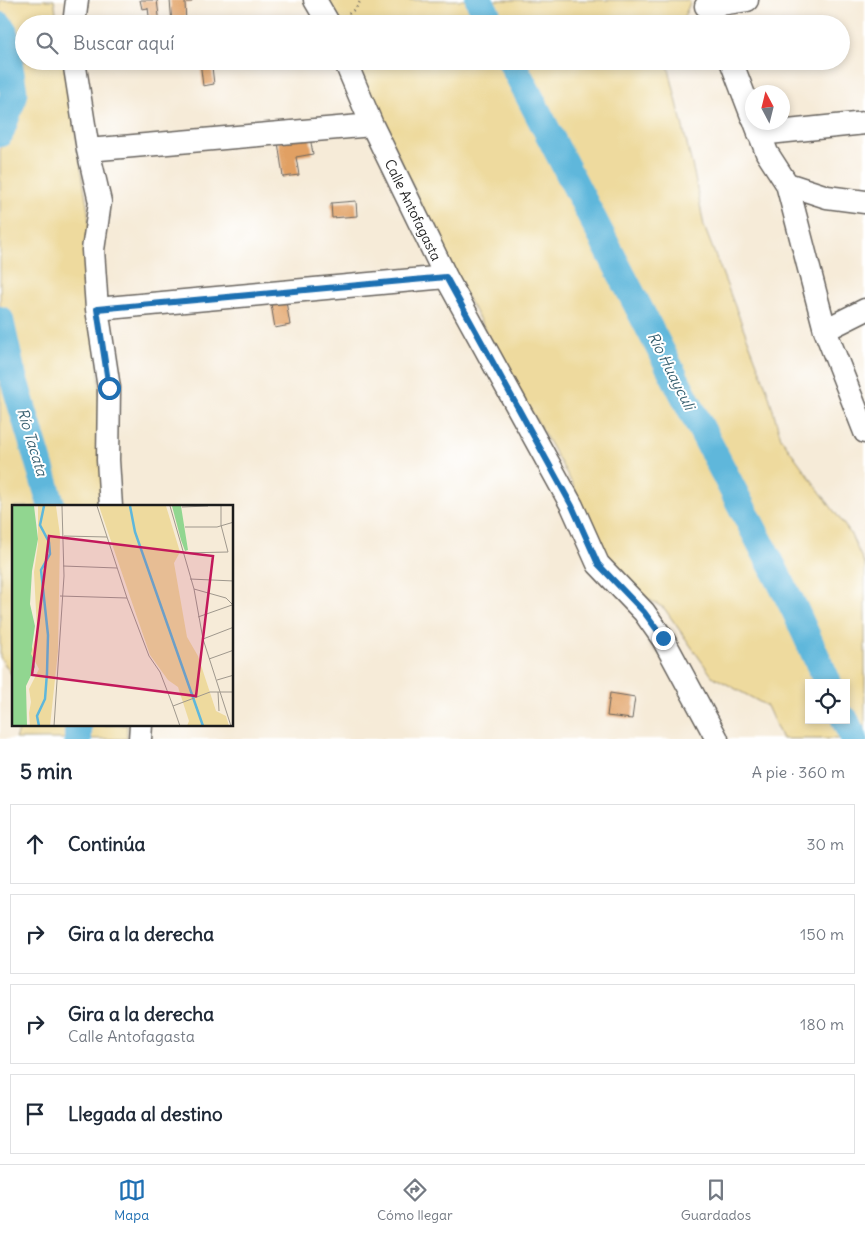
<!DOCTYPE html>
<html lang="es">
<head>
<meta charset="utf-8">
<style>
	body { margin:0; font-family:Delius,sans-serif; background:#f2f2f3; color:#1f2937 }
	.controls { position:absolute; right:15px; bottom:15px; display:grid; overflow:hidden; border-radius:0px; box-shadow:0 2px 8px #0003 }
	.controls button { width:45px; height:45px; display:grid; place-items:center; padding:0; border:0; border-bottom:1px solid #e0e1e3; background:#fff; color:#1f2937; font:25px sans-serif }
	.compass { position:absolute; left:745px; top:85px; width:45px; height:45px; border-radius:50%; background:#fff; box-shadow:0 2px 8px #0003; rotate:353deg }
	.stop { position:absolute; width:15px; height:15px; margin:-11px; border:4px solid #1f6fb2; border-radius:50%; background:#fff }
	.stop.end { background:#1f6fb2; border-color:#fff; box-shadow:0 1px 5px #0008 }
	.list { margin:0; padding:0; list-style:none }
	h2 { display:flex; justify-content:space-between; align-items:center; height:65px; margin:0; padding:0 20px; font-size:21px }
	h2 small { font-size:16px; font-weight:400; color:#747a83 }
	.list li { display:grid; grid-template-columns:32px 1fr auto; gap:15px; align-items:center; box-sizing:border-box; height:80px; margin:0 10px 10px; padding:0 10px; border:1px solid #e0e1e3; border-radius:0px }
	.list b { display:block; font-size:19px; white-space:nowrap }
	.list p { margin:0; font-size:16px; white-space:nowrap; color:#747a83 }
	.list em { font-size:16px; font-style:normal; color:#747a83 }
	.icon { flex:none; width:28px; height:28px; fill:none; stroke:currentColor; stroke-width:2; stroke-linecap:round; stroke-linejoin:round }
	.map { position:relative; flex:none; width:865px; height:739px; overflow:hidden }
	.search { position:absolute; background:#fff; box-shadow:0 2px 8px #0003; left:15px; right:15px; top:15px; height:55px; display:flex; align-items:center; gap:12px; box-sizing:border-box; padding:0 18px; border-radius:28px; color:#747a83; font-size:19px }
	.sheet { height:425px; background:#fff }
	nav { display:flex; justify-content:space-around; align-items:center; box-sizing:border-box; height:70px; border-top:1px solid #e0e1e3; background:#fff; font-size:14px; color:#747a83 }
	nav a { display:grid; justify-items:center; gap:2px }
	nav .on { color:#1f6fb2 }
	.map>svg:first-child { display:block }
	.sand { fill:#eeda9e; stroke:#857b5d; fill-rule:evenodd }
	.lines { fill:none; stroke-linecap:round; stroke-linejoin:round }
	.river { stroke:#5eb7db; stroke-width:28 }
	.building { fill:#e1a063 }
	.minor-casing { stroke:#68645e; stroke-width:25 }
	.path { stroke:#68645e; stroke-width:2.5; stroke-dasharray:1 4; stroke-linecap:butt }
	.minor { stroke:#fff; stroke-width:22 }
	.route { stroke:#1f6fb2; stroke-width:6 }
	.labels { text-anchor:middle; stroke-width:4; stroke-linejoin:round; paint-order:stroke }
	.street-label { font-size:14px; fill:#1c1c1c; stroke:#fff }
	.water-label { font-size:15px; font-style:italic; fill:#3a6272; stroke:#fff }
	.inset-river { fill:none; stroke:#5eb7db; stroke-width:2.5 }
	.inset-road { fill:none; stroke:#9f988d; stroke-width:1 }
	.view { fill:#c2185b; fill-opacity:0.15; stroke:#c2185b; stroke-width:2.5 }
	.inset-edge { fill:none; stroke:#1c1c1c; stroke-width:2.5 }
</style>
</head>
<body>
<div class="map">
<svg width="865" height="739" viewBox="0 0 865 739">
	<rect width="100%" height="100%" fill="#fff"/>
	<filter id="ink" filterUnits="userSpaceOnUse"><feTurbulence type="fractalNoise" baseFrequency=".02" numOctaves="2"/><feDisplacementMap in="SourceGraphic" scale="10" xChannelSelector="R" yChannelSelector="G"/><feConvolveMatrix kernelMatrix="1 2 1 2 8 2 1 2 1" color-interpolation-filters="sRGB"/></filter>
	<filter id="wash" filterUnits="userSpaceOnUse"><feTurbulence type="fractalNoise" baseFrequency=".0096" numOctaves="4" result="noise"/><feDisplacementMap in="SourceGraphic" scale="20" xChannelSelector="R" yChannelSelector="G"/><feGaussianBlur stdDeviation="1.12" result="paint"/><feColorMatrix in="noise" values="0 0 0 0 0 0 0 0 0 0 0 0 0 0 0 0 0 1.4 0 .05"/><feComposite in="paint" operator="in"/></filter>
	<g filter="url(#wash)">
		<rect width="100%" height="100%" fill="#f6ebd8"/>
		<path class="sand" d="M0,0H54L58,24H24V61H64L88,211L99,376L105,506L14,507V678L0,657Z
			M325,0H688L690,3L681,24H338Z
			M354,61H667L694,173L704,226L767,389L781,438L850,533L865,565V739H782L767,706L712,676L664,608L634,591L602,555L572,483L455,276ZM809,683H846V720H809Z
			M20,725H127V739H15Z"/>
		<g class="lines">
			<path class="river" d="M479,0L492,24
				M0,26L4,32L14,95L0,133
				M511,61L794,608L828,683
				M0,320L11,370L52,507
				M845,720L854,739
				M78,725V739"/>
		</g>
		<g id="blocks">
			<path class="building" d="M140,0H157L160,24H150L148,8L142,9Z
				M170,0H192V2H185L186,24H172Z
				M200,61H248V64L212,67L214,84L203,86Z
				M310,137L313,154L296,157L299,175L283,177L278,142Z
				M356,201L357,216L332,218L331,203Z
				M286,301L290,325L275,328L271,304Z
				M610,693L635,697L632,719L607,716Z"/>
		</g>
	</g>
	<g filter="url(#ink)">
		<use href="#blocks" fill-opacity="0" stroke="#68645e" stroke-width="1"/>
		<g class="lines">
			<defs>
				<path id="minor" d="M315,0L329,24
					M706,6L747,0
					M74,24L77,0
					M74,61L88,150L100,202L93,250L97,309L109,388L108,460L111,507
					M345,61L372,125L446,277L572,506L598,564L644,612L663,639L717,739
					M731,61L752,116
					M755,122L767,153L787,184L827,197L865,202
					M759,134L865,123
					M88,150L372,125
					M787,184L825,330L865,432
					M97,309L446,277
					M825,330L865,310
					M140,739L141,725"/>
			</defs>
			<use href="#minor" class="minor-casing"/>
			<path class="path" d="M345,17L356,8L361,0"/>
			<use href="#minor" class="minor"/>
		</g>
	</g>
	<g class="lines" filter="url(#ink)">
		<path class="route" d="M109,388L97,309L446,277L572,506L598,564L644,612L663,638"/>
	</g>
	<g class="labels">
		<g class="street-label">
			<text transform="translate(413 210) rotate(64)" y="5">Calle Antofagasta</text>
		</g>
		<g class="water-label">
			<text transform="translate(671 371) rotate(63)" y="5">Río Huayculi</text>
			<text transform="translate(32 442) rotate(73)" y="5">Río Tacata</text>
		</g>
	</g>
	<g transform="translate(12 505)">
		<rect width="221" height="221" fill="#f6ebd8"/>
		<path d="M0,1H22L26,34L20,66L18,99L23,121L20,142L23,162L14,181L15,221H0ZM160,1H169L176,45L173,46L169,35Z" fill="#91d690"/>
		<path d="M26,1H44L48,30L46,146L38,221H18L17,208L19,197L17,184L27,164L19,149L25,125L22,67L26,39ZM87,1H154L168,47L162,58L175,132L186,151L204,206L214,211L217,221H175L177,216L166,182L156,175L138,150Z" fill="#eeda9e"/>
		<path class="inset-river" d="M118,1L123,27L191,221M27,221L25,211L33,194L35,168L36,130L29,65L38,49L37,37L28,20L32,1"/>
		<path class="inset-road" d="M85,1L115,93L137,151L148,167L161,201M158,1L182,84L214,93L222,101M170,2L196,1M173,22H205L222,17M52,31L95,32M171,48L216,47L209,20V1M51,61L105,63M178,74L222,76M182,84L191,134L219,221M48,91L115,93M186,112L220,100M191,134L222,122M197,154L222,145M205,175L222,170M206,187L207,206M42,221L52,71L50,1M168,221L161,201L198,187H222"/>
		<path class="view" d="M37,31L201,51L184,191L20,170Z"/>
		<rect width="221" height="221" class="inset-edge"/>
	</g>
</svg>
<div class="controls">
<button><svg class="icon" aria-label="locate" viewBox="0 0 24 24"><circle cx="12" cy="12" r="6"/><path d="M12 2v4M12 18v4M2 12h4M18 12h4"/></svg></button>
</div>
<svg class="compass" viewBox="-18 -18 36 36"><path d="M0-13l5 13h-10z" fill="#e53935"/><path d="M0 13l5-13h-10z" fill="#747a83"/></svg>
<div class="stop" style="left:109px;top:388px"></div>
<div class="stop end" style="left:663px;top:638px"></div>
<div class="search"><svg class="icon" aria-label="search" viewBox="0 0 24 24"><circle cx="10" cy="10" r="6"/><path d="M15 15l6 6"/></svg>Buscar aquí</div>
</div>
<section class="sheet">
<h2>5 min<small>A pie · 360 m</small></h2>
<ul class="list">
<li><svg class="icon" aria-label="ahead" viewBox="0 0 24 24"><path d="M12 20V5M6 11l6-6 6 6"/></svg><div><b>Continúa</b></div><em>30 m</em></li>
<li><svg class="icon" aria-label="right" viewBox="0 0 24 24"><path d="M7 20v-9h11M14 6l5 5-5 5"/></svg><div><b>Gira a la derecha</b></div><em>150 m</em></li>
<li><svg class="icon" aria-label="right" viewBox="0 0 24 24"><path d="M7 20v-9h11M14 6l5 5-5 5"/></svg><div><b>Gira a la derecha</b><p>Calle Antofagasta</p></div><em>180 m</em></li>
<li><svg class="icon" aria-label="arrive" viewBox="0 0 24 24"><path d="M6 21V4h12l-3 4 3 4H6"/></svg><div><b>Llegada al destino</b></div></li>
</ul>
</section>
<nav>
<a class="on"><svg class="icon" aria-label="map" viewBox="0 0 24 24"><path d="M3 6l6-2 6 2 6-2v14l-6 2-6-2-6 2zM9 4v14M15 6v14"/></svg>Mapa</a>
<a><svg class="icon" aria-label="directions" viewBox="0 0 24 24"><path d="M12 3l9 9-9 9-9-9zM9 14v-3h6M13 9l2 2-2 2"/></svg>Cómo llegar</a>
<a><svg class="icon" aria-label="saved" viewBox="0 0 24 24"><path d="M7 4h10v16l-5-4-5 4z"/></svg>Guardados</a>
</nav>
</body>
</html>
